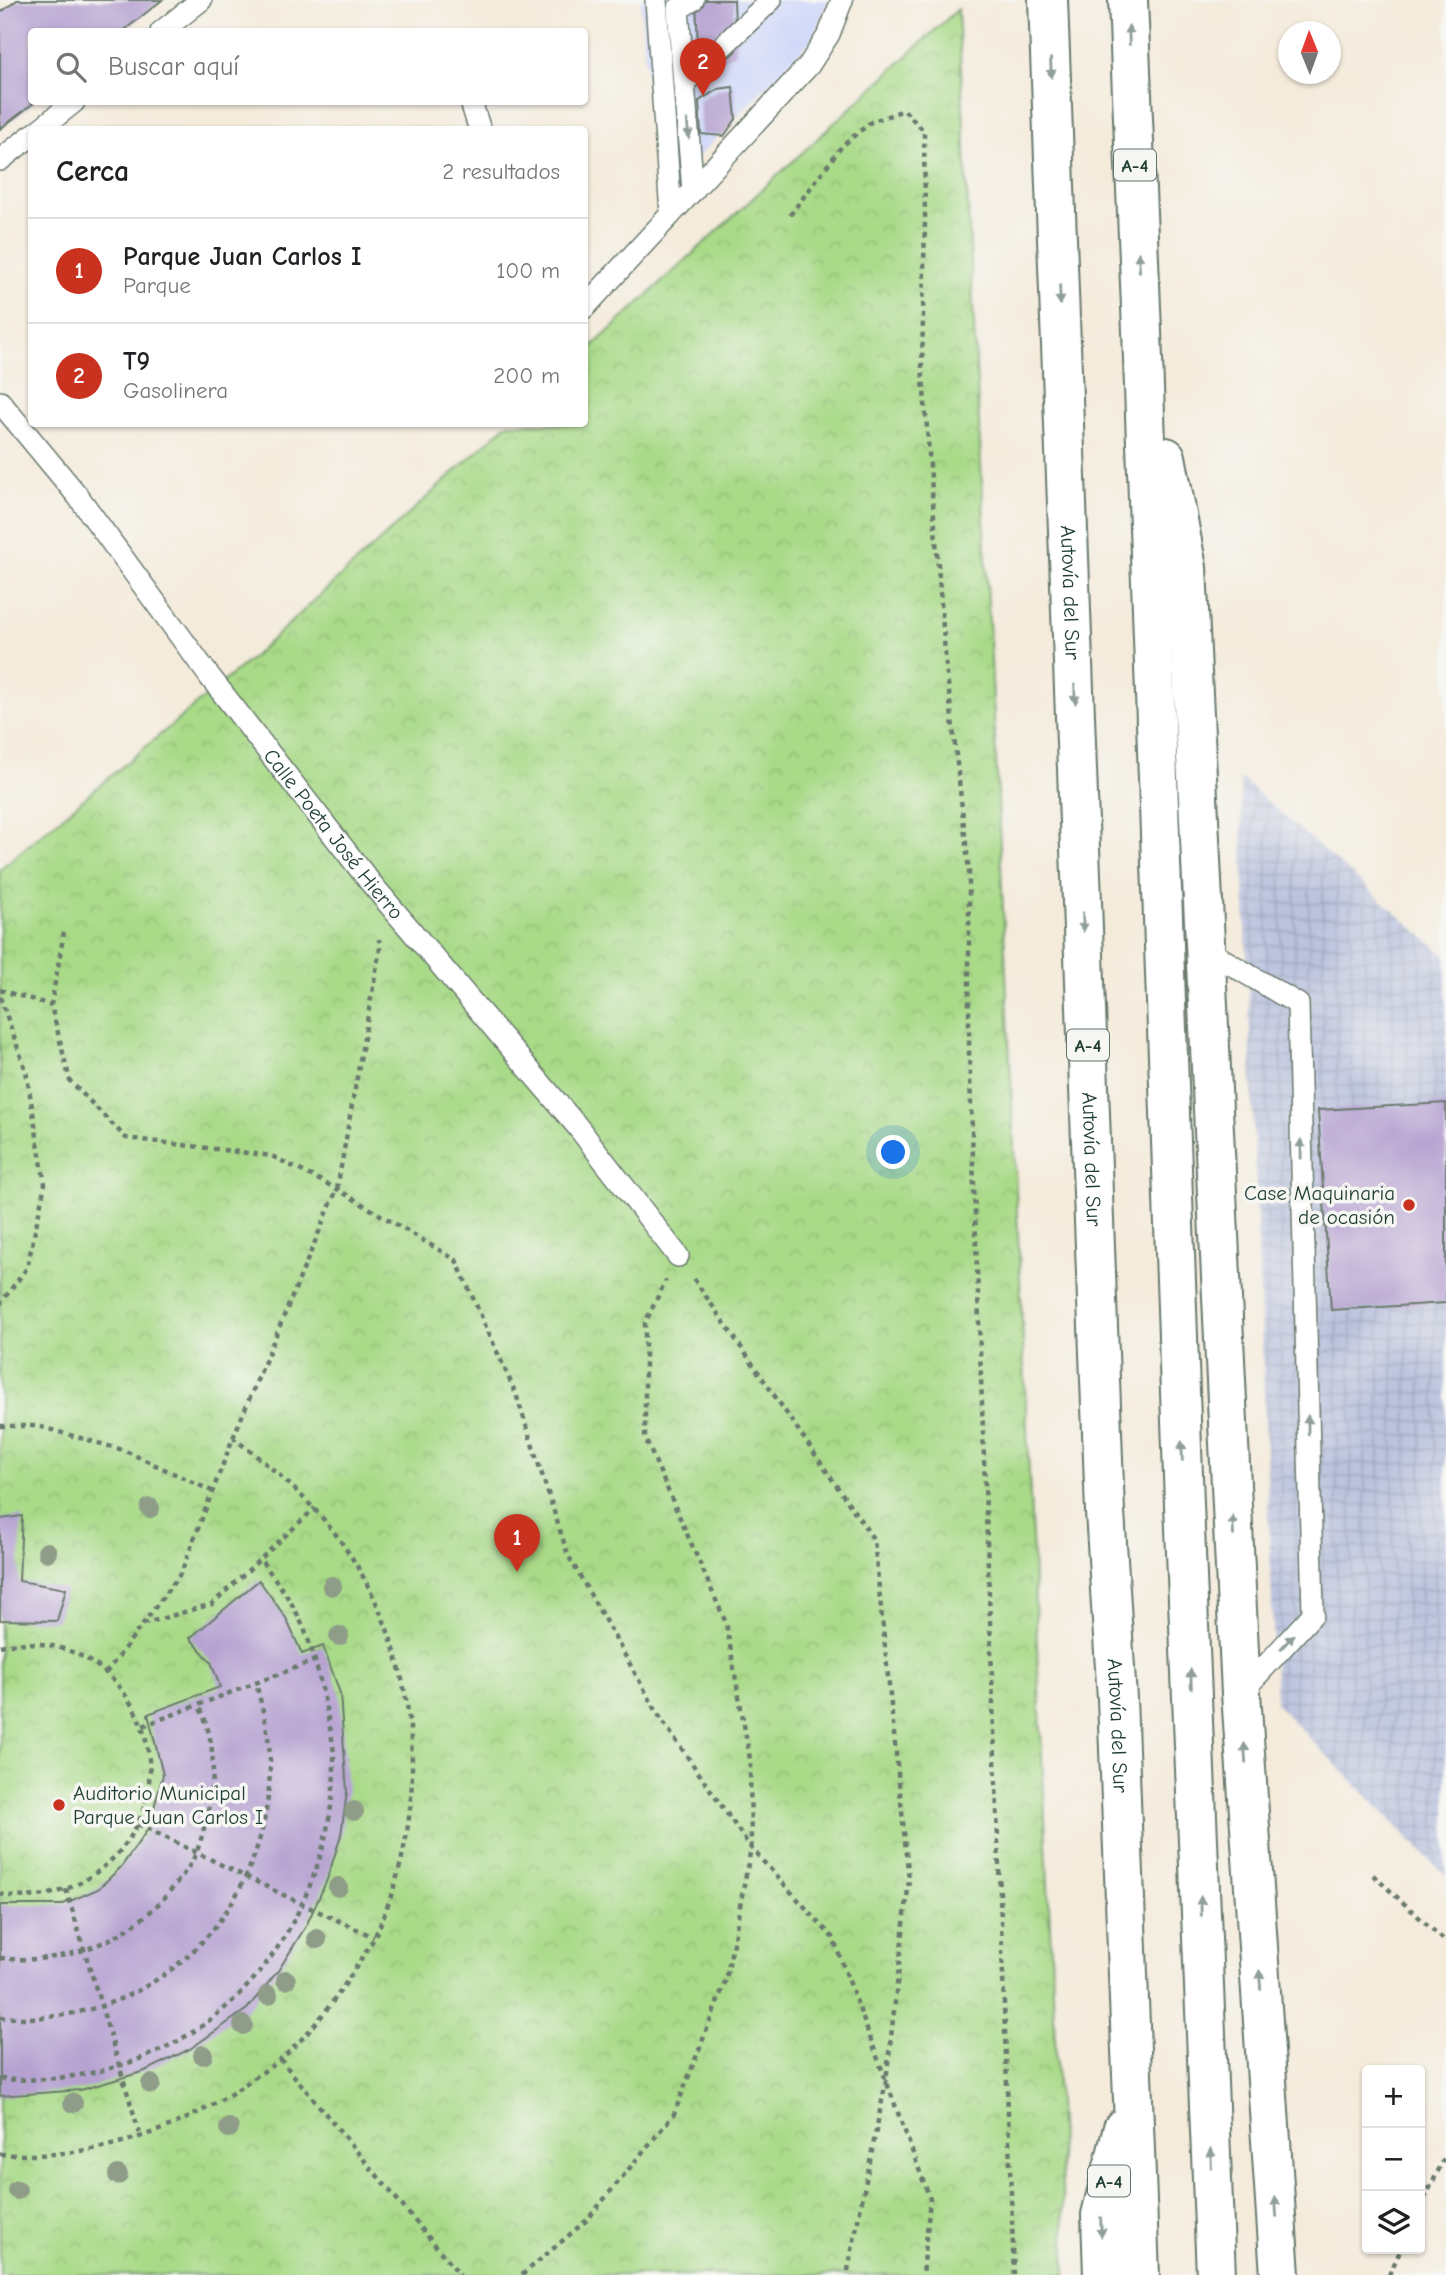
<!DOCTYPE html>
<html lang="es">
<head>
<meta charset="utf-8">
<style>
	body { margin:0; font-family:"Comic Neue",sans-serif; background:#f6f6f6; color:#202124 }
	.controls { position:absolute; right:21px; bottom:21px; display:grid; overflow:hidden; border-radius:7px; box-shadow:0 2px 5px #0004 }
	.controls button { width:63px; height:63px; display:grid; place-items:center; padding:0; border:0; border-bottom:2px solid #e0e0e0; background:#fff; color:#202124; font:35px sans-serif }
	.compass { position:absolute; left:1278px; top:21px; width:63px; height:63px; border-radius:50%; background:#fff; box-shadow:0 2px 5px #0004; rotate:359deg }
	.you { position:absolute; left:894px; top:1153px; width:24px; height:24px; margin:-18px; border:5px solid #fff; border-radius:50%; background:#1a73e8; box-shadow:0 0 0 10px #1a73e833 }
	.badge { display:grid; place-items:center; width:46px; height:46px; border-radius:50%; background:#c8321e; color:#fff; font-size:23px; font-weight:700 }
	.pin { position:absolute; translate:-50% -58px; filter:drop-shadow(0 2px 4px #0008) }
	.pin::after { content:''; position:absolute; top:37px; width:24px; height:21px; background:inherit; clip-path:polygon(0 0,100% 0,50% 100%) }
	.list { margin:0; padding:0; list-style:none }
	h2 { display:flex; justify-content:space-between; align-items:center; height:91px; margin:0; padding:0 28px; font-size:30px }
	h2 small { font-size:23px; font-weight:400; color:#757577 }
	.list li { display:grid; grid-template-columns:46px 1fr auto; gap:21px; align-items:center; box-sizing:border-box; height:105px; padding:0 28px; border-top:2px solid #e0e0e0 }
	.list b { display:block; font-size:26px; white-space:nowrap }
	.list p { margin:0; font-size:23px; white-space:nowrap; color:#757577 }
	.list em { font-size:23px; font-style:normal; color:#757577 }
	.icon { flex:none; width:38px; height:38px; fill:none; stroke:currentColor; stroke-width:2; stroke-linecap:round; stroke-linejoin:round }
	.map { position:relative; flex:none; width:1446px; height:2275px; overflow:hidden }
	.search { position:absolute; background:#fff; box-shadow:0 2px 5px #0004; left:28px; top:28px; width:560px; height:77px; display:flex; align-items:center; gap:18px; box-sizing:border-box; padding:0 24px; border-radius:7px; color:#757577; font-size:26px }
	.panel { position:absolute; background:#fff; box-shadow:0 2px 5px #0004; left:28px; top:126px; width:560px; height:301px; border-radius:7px }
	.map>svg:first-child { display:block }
	.built { fill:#d1d9f9 }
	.industrial { fill:url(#industrial-grid) }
	.park { fill:url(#park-crowns); stroke:#648c5e; stroke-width:2 }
	.building { fill:#b6a2d1 }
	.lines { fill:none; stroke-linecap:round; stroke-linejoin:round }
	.service-casing { stroke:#6a7a6e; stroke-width:24 }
	.motorway-casing { stroke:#6a7a6e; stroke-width:42 }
	.path { stroke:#6a7a6e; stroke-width:4.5; stroke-dasharray:5 5; stroke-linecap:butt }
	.service { stroke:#fff; stroke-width:21 }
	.motorway { stroke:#fff; stroke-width:38 }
	.tree { fill:#8e9c88 }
	.oneway { fill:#8f9e9a }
	.poi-dot { fill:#c8321e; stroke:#f6f6f2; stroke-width:2.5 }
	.labels { text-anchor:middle; stroke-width:7; stroke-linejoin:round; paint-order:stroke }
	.shield { fill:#f6f6f2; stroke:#60746d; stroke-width:2 }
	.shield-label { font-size:19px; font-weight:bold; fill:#1f3d34 }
	.street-label { font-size:21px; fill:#1f3d34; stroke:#f6f6f2 }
	.poi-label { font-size:21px; fill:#1f3d34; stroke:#f6f6f2; text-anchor:end }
</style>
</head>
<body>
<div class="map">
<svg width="1446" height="2275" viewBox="0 0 1446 2275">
	<defs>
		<pattern id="industrial-grid" width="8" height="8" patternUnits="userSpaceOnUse" patternTransform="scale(1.75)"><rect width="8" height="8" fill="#bbc3de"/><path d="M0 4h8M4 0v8" fill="none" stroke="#a0a8bf"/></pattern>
		<pattern id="park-crowns" width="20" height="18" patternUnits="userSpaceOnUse" patternTransform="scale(1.75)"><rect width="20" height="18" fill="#a9da88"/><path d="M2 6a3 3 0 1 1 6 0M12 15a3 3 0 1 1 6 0" fill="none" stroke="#91bc76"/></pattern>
	</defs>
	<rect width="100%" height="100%" fill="#f6f6f2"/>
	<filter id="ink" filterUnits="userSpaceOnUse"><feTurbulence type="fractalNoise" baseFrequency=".0143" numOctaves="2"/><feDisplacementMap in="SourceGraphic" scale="14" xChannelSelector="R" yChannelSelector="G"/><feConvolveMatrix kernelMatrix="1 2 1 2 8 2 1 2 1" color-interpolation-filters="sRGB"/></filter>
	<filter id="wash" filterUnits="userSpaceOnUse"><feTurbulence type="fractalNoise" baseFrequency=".00686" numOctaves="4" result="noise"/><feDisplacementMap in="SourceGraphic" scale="28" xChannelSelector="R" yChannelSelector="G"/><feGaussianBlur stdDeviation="1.57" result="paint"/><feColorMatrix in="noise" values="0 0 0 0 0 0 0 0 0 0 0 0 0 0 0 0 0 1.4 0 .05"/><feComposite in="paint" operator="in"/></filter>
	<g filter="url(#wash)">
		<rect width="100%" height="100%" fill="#f4ebdb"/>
		<path class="built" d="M640,0H828L812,39L657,199Z"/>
		<path class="industrial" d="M1240,778L1446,956V1876L1276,1704Z"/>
		<path class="park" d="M958,9L997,778L1066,2275H0V869L254,656L507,424H584L585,353Z"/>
		<g id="blocks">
			<path class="building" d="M17,0H162L122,32H32V102H35L0,129V13Z
				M696,0H734L736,52L699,74Z
				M733,87L736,119L724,136L701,134L699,101L718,89Z
				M1446,1103V1303L1331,1310L1318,1110Z
				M22,1516L19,1581L66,1589L57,1621L0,1620V1519Z
				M259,1580L286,1618L302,1654L323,1646L340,1693L347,1792L341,1835L327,1880L306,1926L278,1971L247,2009L190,2049L145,2071L81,2090L0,2096V1905H61L98,1889L121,1867L148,1829L163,1775L148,1714L220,1687L211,1662L190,1638Z"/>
		</g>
	</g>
	<g filter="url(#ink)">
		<use href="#blocks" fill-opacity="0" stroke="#6a7a6e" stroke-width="2"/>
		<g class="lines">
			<defs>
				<g id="service">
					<path d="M656,0L671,214"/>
					<path d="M161,32L201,0"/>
					<path d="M684,83L678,9L693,0"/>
					<path d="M471,102L480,130"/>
					<path d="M39,130L74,102"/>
					<path d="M0,160L32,135"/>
					<path d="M693,191L684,83L771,0"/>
					<path d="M584,308L809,65L829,34L842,0"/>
					<path id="s1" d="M0,402L77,495L210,677L370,882L577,1126L678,1256"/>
					<path d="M1205,949L1298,1004L1313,1614L1241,1693"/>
				</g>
				<g id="motorway">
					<path id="s2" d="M1048,0L1105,1512L1117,1699L1140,2275"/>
					<path d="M1128,0L1142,331L1184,1504L1216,2275"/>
					<path d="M1166,457L1187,568L1241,1693L1280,2275"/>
					<path d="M1103,2275L1101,2215L1123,2128"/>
				</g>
			</defs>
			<use href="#service" class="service-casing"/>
			<use href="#motorway" class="motorway-casing"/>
			<path class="path" d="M790,215L842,146L871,122L904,110L924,131L925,217L922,366L946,665L969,871V1050L1014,2275
				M64,932L51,1005L70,1081L126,1138L272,1156L337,1189L456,1260L516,1394L568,1555L661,1719L751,1848L833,1938L930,2199L923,2275
				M0,990L51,1005
				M0,997L26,1071L45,1184L27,1268L0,1304
				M694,1279L874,1540L909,1880L886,2081L847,2275
				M0,1426H38L123,1450L212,1491
				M143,1624L212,1604L315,1508
				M0,1646C135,1619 208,1799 91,1876C65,1894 31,1901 0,1894
				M106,1673L181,1573L233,1438L337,1189L380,948L379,939
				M143,1726L316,1660
				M138,1824L302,1904L374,1937
				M1373,1875L1446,1942
				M66,1889L141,2138
				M0,1958C72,1966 139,1937 180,1878C187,1870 193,1861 197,1851C202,1838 205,1824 208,1810C216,1775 215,1738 199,1706
				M0,2017C153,2030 270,1914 270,1763C270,1737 263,1709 256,1684
				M280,2059L460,2275
				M0,2079C139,2087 254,2020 308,1890C326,1848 335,1801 334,1755C333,1738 328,1720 325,1703C319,1675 313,1648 301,1622C291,1599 275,1579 260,1559
				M0,2154C86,2161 174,2134 244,2085C255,2077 268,2069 278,2061C306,2039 334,2002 353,1972C360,1960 369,1948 375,1936C431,1816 423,1674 354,1561C323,1511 280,1473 233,1438
				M1420,2208L1446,2155
				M522,2275L587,2220L674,2114L726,1980L751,1848L750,1759L726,1623L645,1438V1323L666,1280
				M1389,2275L1401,2249"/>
			<use href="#service" class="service"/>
			<use href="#motorway" class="motorway"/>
		</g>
		<g class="tree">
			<circle cx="150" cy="1508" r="10"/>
			<circle cx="47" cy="1552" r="10"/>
			<circle cx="332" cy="1586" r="10"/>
			<circle cx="339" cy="1636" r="10"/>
			<circle cx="354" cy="1811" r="10"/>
			<circle cx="338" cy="1887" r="10"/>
			<circle cx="317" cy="1939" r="10"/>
			<circle cx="286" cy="1980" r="10"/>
			<circle cx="268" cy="1995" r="10"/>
			<circle cx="243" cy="2025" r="10"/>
			<circle cx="203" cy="2055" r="10"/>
			<circle cx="151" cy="2084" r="10"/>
			<circle cx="73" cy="2103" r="10"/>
			<circle cx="229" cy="2128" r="10"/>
			<circle cx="118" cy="2175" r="10"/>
			<circle cx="17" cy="2190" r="10"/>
		</g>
		<defs><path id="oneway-solid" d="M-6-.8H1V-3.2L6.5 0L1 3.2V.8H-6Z" transform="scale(1.75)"/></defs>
		<g class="oneway">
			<use href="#oneway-solid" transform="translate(1129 35) rotate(-92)"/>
			<use href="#oneway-solid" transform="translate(1051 68) rotate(87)"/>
			<use href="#oneway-solid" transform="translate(688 129) rotate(85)"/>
			<use href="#oneway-solid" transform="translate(1139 262) rotate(-93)"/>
			<use href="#oneway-solid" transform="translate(1060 295) rotate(88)"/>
			<use href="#oneway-solid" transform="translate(1075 694) rotate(88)"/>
			<use href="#oneway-solid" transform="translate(1083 922) rotate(88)"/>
			<use href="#oneway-solid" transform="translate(1301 1149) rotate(-91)"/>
			<use href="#oneway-solid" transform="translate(1308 1425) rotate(-91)"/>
			<use href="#oneway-solid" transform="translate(1182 1451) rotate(-92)"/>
			<use href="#oneway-solid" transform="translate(1233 1526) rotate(-93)"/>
			<use href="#oneway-solid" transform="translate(1287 1642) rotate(-48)"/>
			<use href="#oneway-solid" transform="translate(1191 1679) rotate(-92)"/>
			<use href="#oneway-solid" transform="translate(1245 1753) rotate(-94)"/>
			<use href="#oneway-solid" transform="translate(1201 1906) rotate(-92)"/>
			<use href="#oneway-solid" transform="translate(1260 1980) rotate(-94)"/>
			<use href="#oneway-solid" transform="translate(1211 2158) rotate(-92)"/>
			<use href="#oneway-solid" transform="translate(1276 2207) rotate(-94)"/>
			<use href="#oneway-solid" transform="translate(1101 2227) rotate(88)"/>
		</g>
	</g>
	<g class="poi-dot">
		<circle cx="1409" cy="1205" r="7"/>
		<circle cx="59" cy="1805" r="7"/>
	</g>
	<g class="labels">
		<g class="shield">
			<rect x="1114" y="149.5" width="42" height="31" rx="5"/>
			<rect x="1067" y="1029.5" width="42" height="31" rx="5"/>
			<rect x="1088" y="2165.5" width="42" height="31" rx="5"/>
		</g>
		<g class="shield-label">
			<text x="1135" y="172">A-4</text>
			<text x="1088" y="1052">A-4</text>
			<text x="1109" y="2188">A-4</text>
		</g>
		<g class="street-label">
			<text dy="7" stroke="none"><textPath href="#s2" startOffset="593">Autovía del Sur</textPath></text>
			<text dy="7" stroke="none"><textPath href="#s1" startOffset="546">Calle Poeta José Hierro</textPath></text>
			<text dy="7" stroke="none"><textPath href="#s2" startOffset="1160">Autovía del Sur</textPath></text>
			<text dy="7" stroke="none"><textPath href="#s2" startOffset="1727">Autovía del Sur</textPath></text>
		</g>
		<g class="poi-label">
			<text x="1395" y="1200">Case Maquinaria<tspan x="1395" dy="24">de ocasión</tspan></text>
			<text x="73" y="1800" text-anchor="start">Auditorio Municipal<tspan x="73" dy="24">Parque Juan Carlos I</tspan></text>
		</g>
	</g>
</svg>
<div class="controls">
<button>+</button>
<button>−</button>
<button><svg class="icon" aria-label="layers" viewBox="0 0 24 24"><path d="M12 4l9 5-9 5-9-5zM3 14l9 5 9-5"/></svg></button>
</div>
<svg class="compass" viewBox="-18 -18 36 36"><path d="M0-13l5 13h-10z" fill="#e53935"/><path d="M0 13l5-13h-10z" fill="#757577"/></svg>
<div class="you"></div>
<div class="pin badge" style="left:517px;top:1572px">1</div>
<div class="pin badge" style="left:703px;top:96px">2</div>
<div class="search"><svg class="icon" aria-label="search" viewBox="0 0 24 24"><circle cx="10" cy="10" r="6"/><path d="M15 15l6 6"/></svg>Buscar aquí</div>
<section class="panel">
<h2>Cerca<small>2 resultados</small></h2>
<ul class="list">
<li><span class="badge">1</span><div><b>Parque Juan Carlos I</b><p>Parque</p></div><em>100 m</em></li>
<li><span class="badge">2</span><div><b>T9</b><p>Gasolinera</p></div><em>200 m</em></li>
</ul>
</section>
</div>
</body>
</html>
